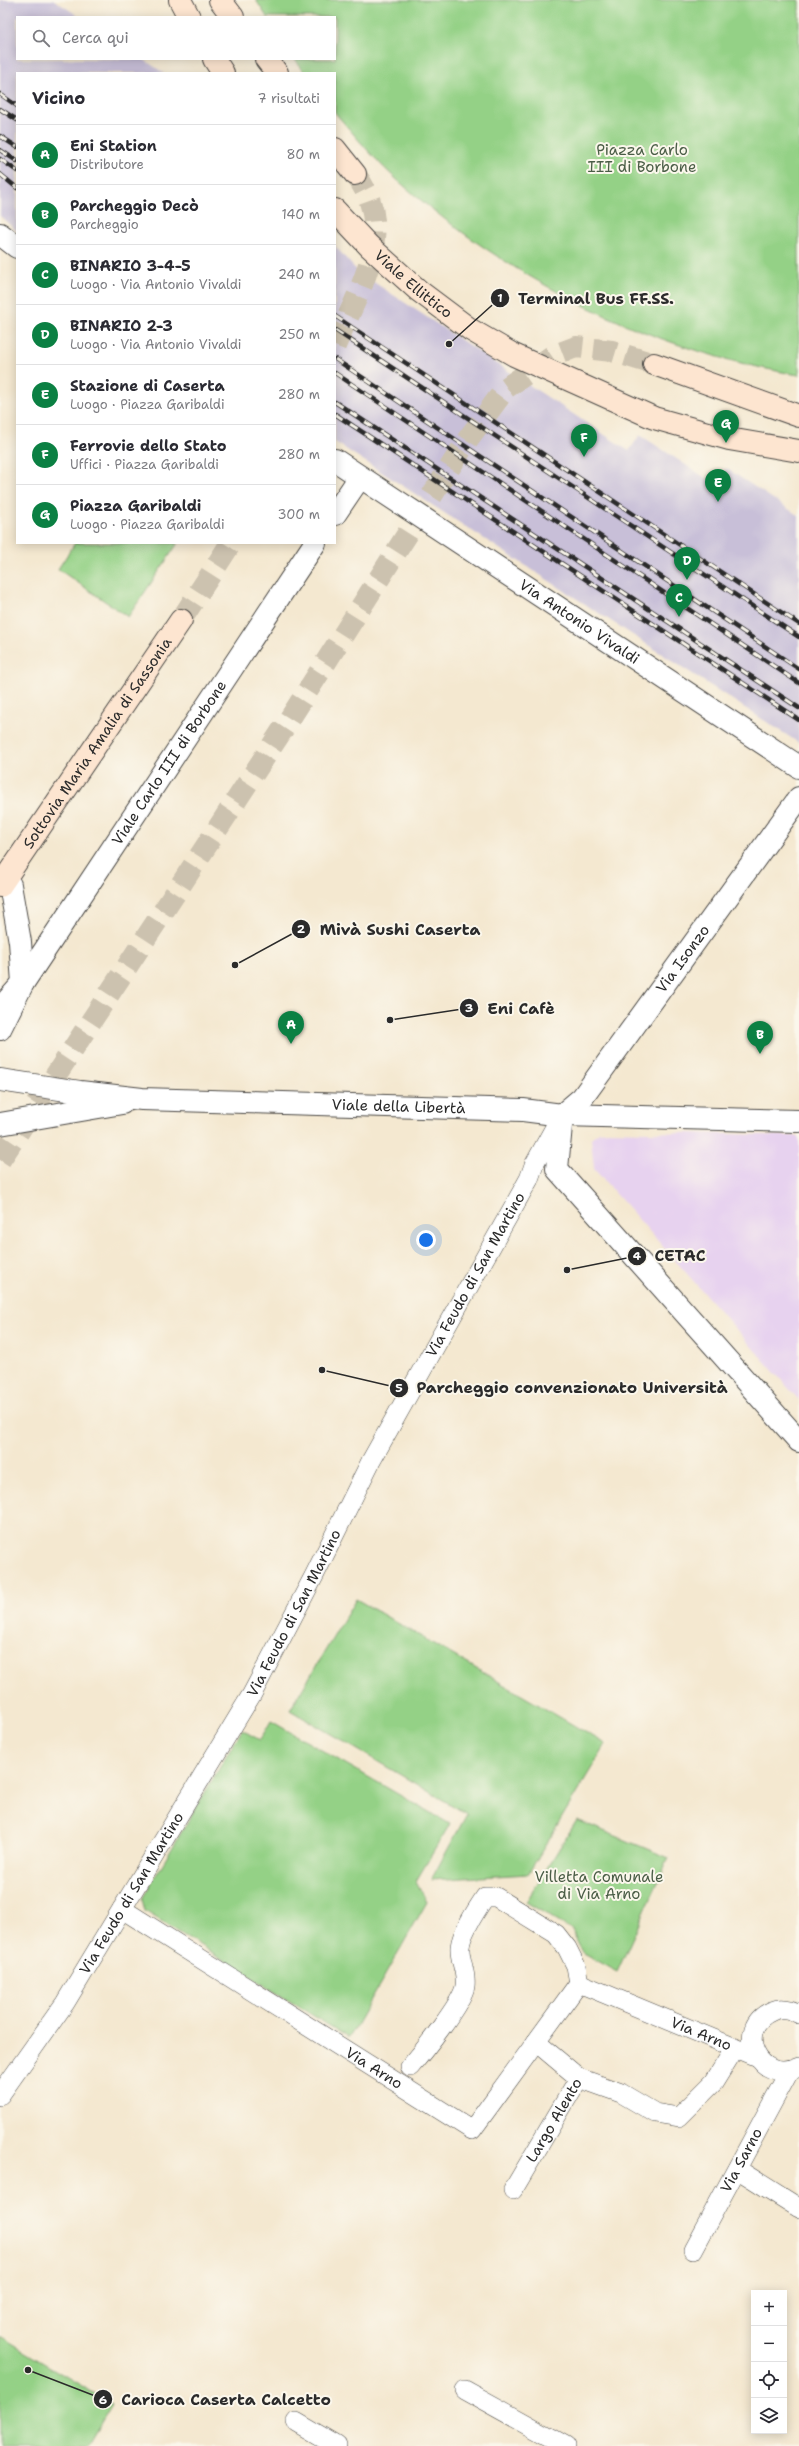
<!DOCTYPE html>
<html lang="it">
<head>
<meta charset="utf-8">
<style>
	body { margin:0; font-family:"Shantell Sans",sans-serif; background:#f7f7f7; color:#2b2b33 }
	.controls { position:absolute; right:12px; bottom:12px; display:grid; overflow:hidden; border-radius:0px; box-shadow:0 2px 10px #0003 }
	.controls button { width:36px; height:36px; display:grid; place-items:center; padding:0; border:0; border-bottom:1px solid #e1e1e2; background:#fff; color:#2b2b33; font:20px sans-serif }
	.you { position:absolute; left:426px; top:1240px; width:14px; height:14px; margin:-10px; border:3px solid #fff; border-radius:50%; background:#1a73e8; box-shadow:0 0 0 6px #1a73e833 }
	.badge { display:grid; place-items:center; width:26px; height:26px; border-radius:50%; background:#0b8043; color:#fff; font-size:13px; font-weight:700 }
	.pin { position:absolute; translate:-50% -33px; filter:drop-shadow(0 1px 2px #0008) }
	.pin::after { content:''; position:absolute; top:21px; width:14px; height:12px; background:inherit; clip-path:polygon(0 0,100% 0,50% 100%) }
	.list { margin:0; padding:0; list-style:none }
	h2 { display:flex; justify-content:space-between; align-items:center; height:52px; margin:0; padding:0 16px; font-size:17px }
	h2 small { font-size:13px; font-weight:400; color:#7c7c81 }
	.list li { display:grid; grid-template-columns:26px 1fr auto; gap:12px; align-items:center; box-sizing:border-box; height:60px; padding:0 16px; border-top:1px solid #e1e1e2 }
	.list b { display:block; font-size:15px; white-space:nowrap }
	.list p { margin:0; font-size:13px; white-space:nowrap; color:#7c7c81 }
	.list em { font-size:13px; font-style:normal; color:#7c7c81 }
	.icon { flex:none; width:22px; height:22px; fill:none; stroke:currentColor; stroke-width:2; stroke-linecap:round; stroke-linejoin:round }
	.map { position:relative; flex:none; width:799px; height:2446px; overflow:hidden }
	.search { position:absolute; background:#fff; box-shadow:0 2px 10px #0003; left:16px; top:16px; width:320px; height:44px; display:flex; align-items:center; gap:10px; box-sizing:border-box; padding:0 14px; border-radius:0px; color:#7c7c81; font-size:15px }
	.panel { position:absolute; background:#fff; box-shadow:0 2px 10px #0003; left:16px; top:72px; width:320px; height:472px; border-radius:0px }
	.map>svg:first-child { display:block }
	.built { fill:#e7d2ef }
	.industrial { fill:#c8bfd8 }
	.green { fill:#94d186; stroke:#607e58 }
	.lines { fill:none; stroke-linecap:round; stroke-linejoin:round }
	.secondary-tunnel { stroke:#ccc2af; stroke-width:22; stroke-dasharray:22 11; stroke-linecap:butt }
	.minor-casing { stroke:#494744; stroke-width:20 }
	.tertiary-casing { stroke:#494744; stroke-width:24 }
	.secondary-casing { stroke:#494744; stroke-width:24 }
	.minor { stroke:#fff; stroke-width:19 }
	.tertiary { stroke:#fff; stroke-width:22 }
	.secondary { stroke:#fde5d0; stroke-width:22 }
	.rail-casing { stroke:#2b2b2b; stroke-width:4.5 }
	.rail { stroke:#fbf7ec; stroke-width:3; stroke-dasharray:9; stroke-linecap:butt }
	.labels { text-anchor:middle; stroke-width:4; stroke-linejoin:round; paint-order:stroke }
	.park-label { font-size:15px; fill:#4a5d46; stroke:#fbf7ec }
	.street-label { font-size:15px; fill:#2b2b2b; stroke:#fbf7ec }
	.leader { fill:none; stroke:#2b2b2b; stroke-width:1.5 }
	.callout-dot { fill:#2b2b2b; stroke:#fbf7ec; stroke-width:1.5 }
	.mark-label { font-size:12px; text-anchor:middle; font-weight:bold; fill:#fff }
	.callout-label { font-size:16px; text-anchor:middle; font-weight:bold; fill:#2b2b2b; stroke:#fbf7ec; stroke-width:4; stroke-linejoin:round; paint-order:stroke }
</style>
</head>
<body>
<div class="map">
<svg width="799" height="2446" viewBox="0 0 799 2446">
	<rect width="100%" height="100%" fill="#fbf7ec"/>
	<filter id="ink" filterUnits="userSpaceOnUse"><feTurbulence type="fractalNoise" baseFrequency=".025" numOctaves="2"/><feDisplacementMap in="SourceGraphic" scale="8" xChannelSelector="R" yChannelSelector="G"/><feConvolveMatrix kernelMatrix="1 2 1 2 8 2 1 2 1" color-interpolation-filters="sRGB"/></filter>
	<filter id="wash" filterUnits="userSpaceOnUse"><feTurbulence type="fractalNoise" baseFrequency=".012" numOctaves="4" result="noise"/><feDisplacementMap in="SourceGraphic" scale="16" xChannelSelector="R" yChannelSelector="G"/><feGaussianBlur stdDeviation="0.9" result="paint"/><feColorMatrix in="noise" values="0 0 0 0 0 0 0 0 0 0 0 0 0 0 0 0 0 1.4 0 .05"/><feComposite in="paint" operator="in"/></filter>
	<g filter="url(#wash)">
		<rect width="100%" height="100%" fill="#f4e8d0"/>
		<path class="built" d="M608,1131L799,1136V1400L594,1169L591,1138L599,1132Z"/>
		<path class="industrial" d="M0,0H54L80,17H17V59H143L164,73H17V231L0,216Z
			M335,246L357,271L629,451L640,435L715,484L726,468L799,516V743L335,442Z"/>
		<path class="green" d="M256,0H799V375C653,351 514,282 403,185C378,164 358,139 337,115L335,112V73H305L295,59H335V17H267Z
			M75,543H178L128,617L58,569Z
			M356,1599L606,1744L528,1874L431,1880L467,1814L290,1710Z
			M271,1721L450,1824L416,1881L427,1902L349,2038L145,1911L142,1899L242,1730L260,1740Z
			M577,1820L669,1858L617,1972L584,1954L571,1929L526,1902Z
			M0,2337L112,2404L87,2446H0Z"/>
	</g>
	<g filter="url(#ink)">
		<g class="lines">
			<path class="secondary-tunnel" d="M335,346C358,290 399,231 355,174
				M181,620L231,543
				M0,1160L287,723L468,439L506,388L552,356L576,347L612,351L654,364"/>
			<defs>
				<g id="minor">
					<path id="s1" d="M122,1909L472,2130L579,1983L757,2057"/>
					<path d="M799,2014C791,2009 781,2007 772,2011C732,2028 759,2087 799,2067"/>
					<path d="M410,2067C422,2053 463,2002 465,1986C467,1972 459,1960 460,1947C461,1933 477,1909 485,1897H496L556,1934L567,1948L576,1966L579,1983"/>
					<path d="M579,2078L621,2093L655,2113L679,2117L714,2082L735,2048"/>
					<path id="s2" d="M0,2095L65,2003L252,1694L314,1576L371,1461L529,1179L534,1165L561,1116"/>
					<path d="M737,2169L799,2208"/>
					<path id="s3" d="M513,2190L579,2078L536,2042"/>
					<path id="s4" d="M693,2250L790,2070"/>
					<path d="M465,2390L566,2446"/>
					<path d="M296,2422L337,2446"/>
				</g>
				<g id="tertiary">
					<path d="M0,234L17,247"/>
					<path id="s5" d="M335,460L799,767"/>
					<path d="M335,514L360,477"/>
					<path id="s6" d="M0,1009L23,983L315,543"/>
					<path d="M0,1029L23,983L20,942L10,885L4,881"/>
					<path id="s7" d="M0,1080L80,1092L142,1099L523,1110L562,1115L799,1121"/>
					<path d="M562,1115L557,1169L799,1441"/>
					<path id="s8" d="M562,1115L582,1098L799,798"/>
					<path d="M0,1124L122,1103"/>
				</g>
				<g id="secondary">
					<path d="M180,0L189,17"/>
					<path d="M220,0L233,17"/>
					<path d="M214,59L223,73"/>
					<path d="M266,59L277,73"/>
					<path d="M335,149L355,174"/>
					<path id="s9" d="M335,210L369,246L419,291L471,330L514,355L654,418L729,439L799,451"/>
					<path d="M654,364L799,416"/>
					<path id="s10" d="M0,886L181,620"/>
				</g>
			</defs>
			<use href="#minor" class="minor-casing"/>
			<use href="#tertiary" class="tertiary-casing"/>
			<use href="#secondary" class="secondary-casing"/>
			<use href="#minor" class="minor"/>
			<use href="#tertiary" class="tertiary"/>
			<use href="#secondary" class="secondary"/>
			<defs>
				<path id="rail" d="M0,94L17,106
					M0,109L17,120
					M0,136L17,147
					M0,150L17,161
					M0,159L17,171
					M0,174L17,188
					M335,316L799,624
					M335,330L799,637
					M335,359L799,669
					M335,373L799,683
					M335,402L799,708
					M335,414L799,720"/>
			</defs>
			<use href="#rail" class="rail-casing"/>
			<use href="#rail" class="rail"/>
		</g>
	</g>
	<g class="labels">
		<g class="park-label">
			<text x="642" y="155">Piazza Carlo<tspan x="642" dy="17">III di Borbone</tspan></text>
			<text x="599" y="1882">Villetta Comunale<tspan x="599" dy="17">di Via Arno</tspan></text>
		</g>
		<g class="street-label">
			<text dy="5" stroke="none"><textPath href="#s9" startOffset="108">Viale Ellittico</textPath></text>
			<text dy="5" stroke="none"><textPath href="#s5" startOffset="293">Via Antonio Vivaldi</textPath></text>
			<text dy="5" stroke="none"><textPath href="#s10" startOffset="173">Sottovia Maria Amalia di Sassonia</textPath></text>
			<text dy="5" stroke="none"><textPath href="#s6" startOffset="299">Viale Carlo III di Borbone</textPath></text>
			<text dy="5" stroke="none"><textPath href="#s8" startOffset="198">Via Isonzo</textPath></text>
			<text dy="5" stroke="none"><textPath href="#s7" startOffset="400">Viale della Libertà</textPath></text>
			<text dy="5" stroke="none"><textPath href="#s2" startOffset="949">Via Feudo di San Martino</textPath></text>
			<text dy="5" stroke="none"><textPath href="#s2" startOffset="565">Via Feudo di San Martino</textPath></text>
			<text dy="5" stroke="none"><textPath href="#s2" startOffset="241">Via Feudo di San Martino</textPath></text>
			<text dy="5" stroke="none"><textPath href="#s1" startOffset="728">Via Arno</textPath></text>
			<text dy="5" stroke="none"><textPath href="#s1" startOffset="298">Via Arno</textPath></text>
			<text dy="5" stroke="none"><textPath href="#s3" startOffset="81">Largo Alento</textPath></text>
			<text dy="5" stroke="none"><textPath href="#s4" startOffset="102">Via Sarno</textPath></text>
		</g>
	</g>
	<path class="leader" d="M449 344L500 298M235 965L301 929M390 1020L469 1008M567 1270L637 1256M322 1370L399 1388M28 2370L103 2399"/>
	<g class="callout-dot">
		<circle cx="449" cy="344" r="4"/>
		<circle cx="235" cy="965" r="4"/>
		<circle cx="390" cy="1020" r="4"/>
		<circle cx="567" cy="1270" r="4"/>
		<circle cx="322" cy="1370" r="4"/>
		<circle cx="28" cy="2370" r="4"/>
		<circle cx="500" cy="298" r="10"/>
		<circle cx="301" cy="929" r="10"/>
		<circle cx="469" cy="1008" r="10"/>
		<circle cx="637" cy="1256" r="10"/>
		<circle cx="399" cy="1388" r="10"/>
		<circle cx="103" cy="2399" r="10"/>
	</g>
	<g class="mark-label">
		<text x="500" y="302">1</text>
		<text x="301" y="933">2</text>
		<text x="469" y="1012">3</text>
		<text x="637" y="1260">4</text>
		<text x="399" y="1392">5</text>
		<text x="103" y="2404">6</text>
	</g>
	<g class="callout-label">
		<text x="596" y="304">Terminal Bus FF.SS.</text>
		<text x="400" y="935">Mivà Sushi Caserta</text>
		<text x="521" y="1014">Eni Cafè</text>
		<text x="680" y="1261">CETAC</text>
		<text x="572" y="1393">Parcheggio convenzionato Università</text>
		<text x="226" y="2405">Carioca Caserta Calcetto</text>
	</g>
</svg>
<div class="controls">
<button>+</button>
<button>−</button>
<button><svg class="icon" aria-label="locate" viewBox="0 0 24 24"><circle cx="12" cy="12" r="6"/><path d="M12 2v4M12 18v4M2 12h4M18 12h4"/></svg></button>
<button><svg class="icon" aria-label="layers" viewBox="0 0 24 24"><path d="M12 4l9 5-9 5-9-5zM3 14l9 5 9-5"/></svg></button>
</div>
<div class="you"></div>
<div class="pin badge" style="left:291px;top:1044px">A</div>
<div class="pin badge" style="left:760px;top:1054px">B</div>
<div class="pin badge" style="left:679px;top:617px">C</div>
<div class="pin badge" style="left:687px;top:580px">D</div>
<div class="pin badge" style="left:718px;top:502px">E</div>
<div class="pin badge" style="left:584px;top:457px">F</div>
<div class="pin badge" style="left:726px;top:443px">G</div>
<div class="search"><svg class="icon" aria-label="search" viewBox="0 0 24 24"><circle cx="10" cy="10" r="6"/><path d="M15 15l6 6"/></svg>Cerca qui</div>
<section class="panel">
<h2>Vicino<small>7 risultati</small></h2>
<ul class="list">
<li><span class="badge">A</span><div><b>Eni Station</b><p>Distributore</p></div><em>80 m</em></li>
<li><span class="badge">B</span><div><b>Parcheggio Decò</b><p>Parcheggio</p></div><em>140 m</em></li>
<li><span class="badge">C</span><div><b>BINARIO 3-4-5</b><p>Luogo · Via Antonio Vivaldi</p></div><em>240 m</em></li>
<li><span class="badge">D</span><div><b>BINARIO 2-3</b><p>Luogo · Via Antonio Vivaldi</p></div><em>250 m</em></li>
<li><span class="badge">E</span><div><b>Stazione di Caserta</b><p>Luogo · Piazza Garibaldi</p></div><em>280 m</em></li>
<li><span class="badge">F</span><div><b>Ferrovie dello Stato</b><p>Uffici · Piazza Garibaldi</p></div><em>280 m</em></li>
<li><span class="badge">G</span><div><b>Piazza Garibaldi</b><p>Luogo · Piazza Garibaldi</p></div><em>300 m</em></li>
</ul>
</section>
</div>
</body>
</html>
